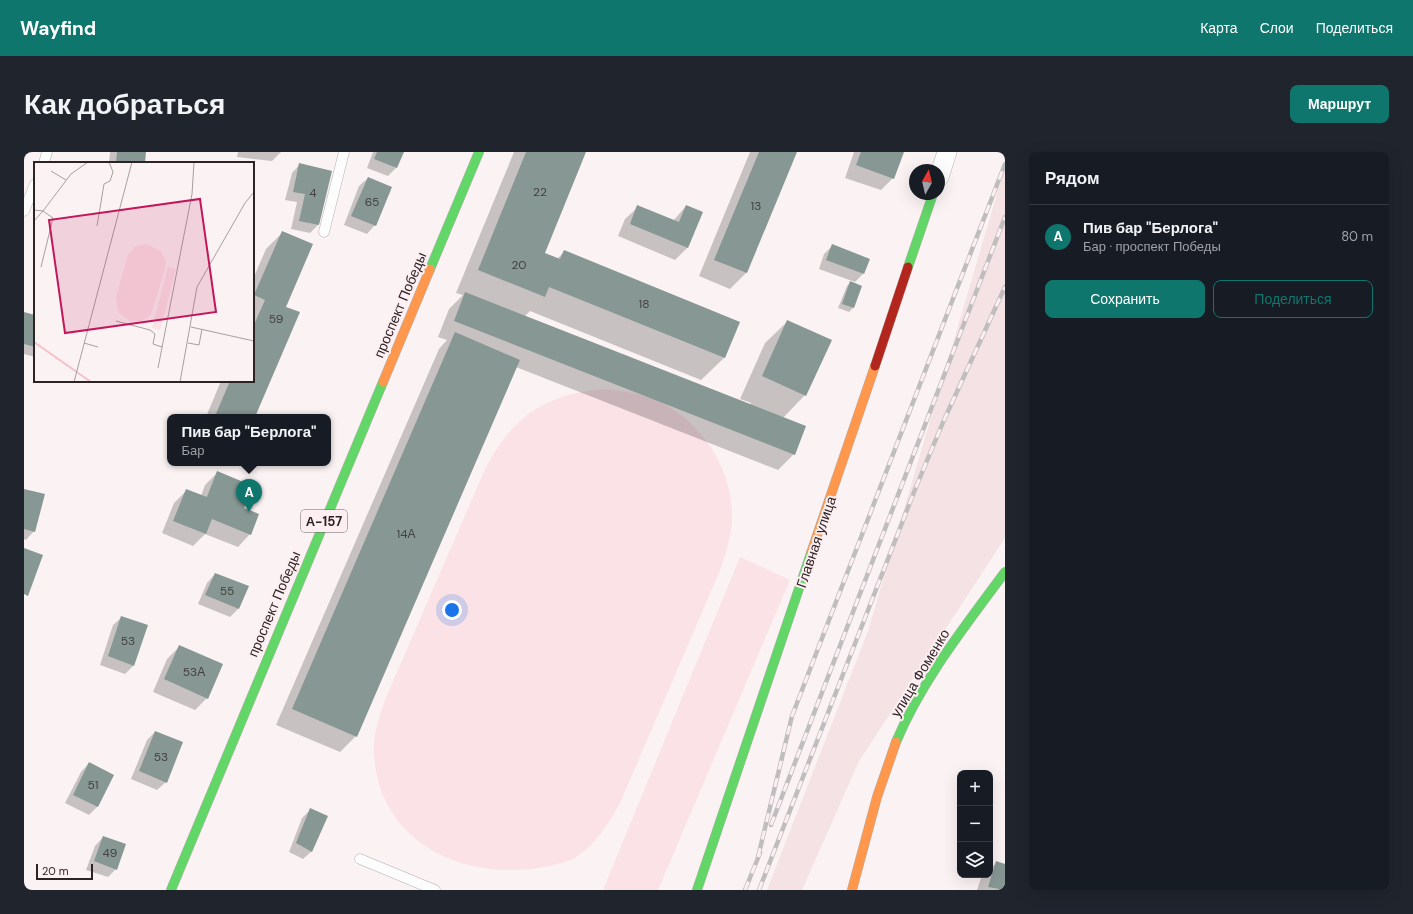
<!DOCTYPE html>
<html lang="ru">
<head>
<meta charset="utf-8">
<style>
	body { margin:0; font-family:"DM Sans",sans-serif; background:#20242c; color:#f1f3f6 }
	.controls { position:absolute; right:12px; bottom:12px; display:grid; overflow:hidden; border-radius:8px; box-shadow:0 4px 16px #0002 }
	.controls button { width:36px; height:36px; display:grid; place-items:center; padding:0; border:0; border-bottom:1px solid #363941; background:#171b24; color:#f1f3f6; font:20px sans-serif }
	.compass { position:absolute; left:885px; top:12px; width:36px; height:36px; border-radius:50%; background:#171b24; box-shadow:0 4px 16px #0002; rotate:8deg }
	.scale { position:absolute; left:12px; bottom:10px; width:57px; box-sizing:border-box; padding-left:4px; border:2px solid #2b2324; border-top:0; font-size:11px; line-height:14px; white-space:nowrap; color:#2b2324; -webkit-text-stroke:3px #fdeef1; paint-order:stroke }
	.you { position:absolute; left:428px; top:458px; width:14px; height:14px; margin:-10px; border:3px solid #fff; border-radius:50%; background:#1a73e8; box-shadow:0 0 0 6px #1a73e833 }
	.badge { display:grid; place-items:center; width:26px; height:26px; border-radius:50%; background:#0f766e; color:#fff; font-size:13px; font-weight:700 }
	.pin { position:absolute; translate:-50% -33px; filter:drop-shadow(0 1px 2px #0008) }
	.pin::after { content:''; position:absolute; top:21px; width:14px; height:12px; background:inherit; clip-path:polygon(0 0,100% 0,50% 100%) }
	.popup { position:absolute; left:143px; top:262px; width:164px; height:52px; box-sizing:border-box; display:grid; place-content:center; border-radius:8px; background:#171b24; filter:drop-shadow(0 1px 3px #0005); font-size:13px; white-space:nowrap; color:#9ea1a6 }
	.popup b { font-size:15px; color:#f1f3f6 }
	.popup::after { content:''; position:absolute; left:50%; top:100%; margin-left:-8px; border:8px solid transparent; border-top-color:#171b24 }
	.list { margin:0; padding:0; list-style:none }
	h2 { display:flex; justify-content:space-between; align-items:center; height:52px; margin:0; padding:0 16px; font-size:17px }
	h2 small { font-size:13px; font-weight:400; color:#9ea1a6 }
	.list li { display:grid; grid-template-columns:26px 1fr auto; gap:12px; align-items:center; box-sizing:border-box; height:64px; padding:0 16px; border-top:1px solid #363941 }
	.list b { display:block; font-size:15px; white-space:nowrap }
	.list p { margin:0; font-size:13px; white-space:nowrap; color:#9ea1a6 }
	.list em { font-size:13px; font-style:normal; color:#9ea1a6 }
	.actions { display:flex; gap:8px; padding:12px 16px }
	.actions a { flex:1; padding:9px 0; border:1px solid #0f766e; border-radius:8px; text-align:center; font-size:14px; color:#0f766e }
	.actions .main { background:#0f766e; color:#fff }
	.icon { flex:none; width:22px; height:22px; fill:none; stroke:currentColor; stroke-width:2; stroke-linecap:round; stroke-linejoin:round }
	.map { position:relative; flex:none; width:981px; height:738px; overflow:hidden; border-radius:8px }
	header { display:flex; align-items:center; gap:24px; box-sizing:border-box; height:56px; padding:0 20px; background:#0f766e; color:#fff }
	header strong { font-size:19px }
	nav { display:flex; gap:22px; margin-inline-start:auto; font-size:14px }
	.intro { display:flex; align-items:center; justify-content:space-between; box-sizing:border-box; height:96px; padding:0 24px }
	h1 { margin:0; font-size:28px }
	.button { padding:10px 18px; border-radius:8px; background:#0f766e; color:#fff; font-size:14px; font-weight:700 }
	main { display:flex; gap:24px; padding:0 24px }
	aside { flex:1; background:#171b24; border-radius:8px; box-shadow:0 4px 16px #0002 }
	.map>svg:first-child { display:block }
	.built { fill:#f4e2e4 }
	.green { fill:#fbe2e6 }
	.shadow { fill:#0003 }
	.building { fill:#879793 }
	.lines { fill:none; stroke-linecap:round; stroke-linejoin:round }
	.lane-casing { stroke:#b5aeaf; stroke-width:11 }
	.street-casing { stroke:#b5aeaf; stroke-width:20 }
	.fast-casing { stroke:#b5aeaf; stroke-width:10 }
	.slow-casing { stroke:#b5aeaf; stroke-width:10 }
	.jam-casing { stroke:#b5aeaf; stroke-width:10 }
	.lane { stroke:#fefdfd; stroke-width:10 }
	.street { stroke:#fefdfd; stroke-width:19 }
	.fast { stroke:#63d668; stroke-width:9 }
	.slow { stroke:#ff974d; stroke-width:9 }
	.jam { stroke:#b3261e; stroke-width:9 }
	.rail-casing { stroke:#c0bdbe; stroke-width:4.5 }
	.rail { stroke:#fdeef1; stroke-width:3; stroke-dasharray:9; stroke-linecap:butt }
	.labels { text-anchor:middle; stroke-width:4; stroke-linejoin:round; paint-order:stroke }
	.number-label { font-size:12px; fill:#424040 }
	.shield { fill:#fdeef1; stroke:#6a6062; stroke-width:1 }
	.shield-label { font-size:13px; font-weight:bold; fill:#2b2324 }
	.street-label { font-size:14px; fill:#2b2324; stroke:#fdeef1 }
	.inset-river { fill:none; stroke:#f6c0ca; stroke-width:2 }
	.inset-road { fill:none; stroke:#a79fa0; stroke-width:1 }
	.view { fill:#c2185b; fill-opacity:0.15; stroke:#c2185b; stroke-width:2 }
	.inset-edge { fill:none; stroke:#2b2324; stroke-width:2 }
</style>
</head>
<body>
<header>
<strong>Wayfind</strong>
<nav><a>Карта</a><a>Слои</a><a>Поделиться</a></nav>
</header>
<div class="intro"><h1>Как добраться</h1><a class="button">Маршрут</a></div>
<main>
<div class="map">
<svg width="981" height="738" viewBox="0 0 981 738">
	<rect width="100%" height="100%" fill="#faf2f3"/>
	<path class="built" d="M981,15V386L835,609L778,738H743L844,479Z"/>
	<path class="green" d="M581,237C598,239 613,241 629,247C676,265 710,318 708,368C707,385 702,400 697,416L596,651C584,673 570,695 547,708C460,738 354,701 350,600C349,583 355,566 360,550L462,315C490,263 522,242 581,237Z
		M716,405L766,428L634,738H579Z"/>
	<path class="shadow" d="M86,0H121L120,11H85Z
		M214,0H257L248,9L213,5Z
		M349,0H378L372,16L364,24L343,16Z
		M490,0H561L519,101L533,107L541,99L714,170L700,206L677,228L506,159L501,164L726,253L727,251L716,247L741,191L764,169L781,243L759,266L770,302L754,318L492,215L332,584L316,600L252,573L415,197L423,188L414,185L425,157L439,143L432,141Z
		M726,0H772L722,121L706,137L675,124Z
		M830,0H879L869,26L857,38L821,26Z
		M276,12L307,19L294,73L286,81L267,77L273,50L261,48L268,21Z
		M344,26L351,73L343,82L320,73L335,34Z
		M662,54L664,95L651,108L594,84L601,67L614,55L649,69Z
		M258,81L261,155L230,265H182L197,229H229V127L242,97Z
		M809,93L839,122L831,130L795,117L800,102Z
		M827,130L837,134L829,156L825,160L814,156L823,134Z
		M0,161L11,164V205L0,202Z
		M194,320L219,356L226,382L214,395L181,382L169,394L138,381L150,351L163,338L177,344L181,333Z
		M0,338L10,379L2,388L0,387Z
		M191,422L215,456L206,465L174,452L183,431Z
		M98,465L109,514L101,522L76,513L89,473Z
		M156,494L183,546L171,558L129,540L143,507Z
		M131,580L142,630L133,638L107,627L123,588Z
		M65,611L89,623L73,655L65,663L41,651L57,620Z
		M287,657L288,699L279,707L265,700L278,666Z
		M79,685L92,717L84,725L62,718L71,694Z
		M973,710L981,713V738H953L957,726L960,723H966V717Z"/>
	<path class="building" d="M93,0H122L121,11H92Z
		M353,0H380L373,16L350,7Z
		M502,0H562L521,101L536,107L540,98L716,170L701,206L525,135L521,145L454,118Z
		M735,0H773L723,121L690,108Z
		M837,0H880L870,27L832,13Z
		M275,11L308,19L295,73L275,69L281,42L269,40Z
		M344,25L368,35L352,74L327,64Z
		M613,53L655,70L662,53L679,60L664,96L606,72Z
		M258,79L289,92L262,155L276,160L231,265H192L191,264L206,229H229V175L241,148L230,143Z
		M808,92L846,107L840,122L802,108Z
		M826,129L838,134L830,156L818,152Z
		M441,140L782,274L771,303L430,169Z
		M0,160L11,163V195L0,192Z
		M763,168L808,188L782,244L738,224Z
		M431,180L496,208L333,585L268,557Z
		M193,319L229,334L220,356L235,362L227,383L188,367L182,382L149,369L162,337L183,345Z
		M0,337L21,342L11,380L0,377Z
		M0,396L19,403L4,444L0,442Z
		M191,421L225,434L215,457L181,443Z
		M97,464L124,473L110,514L84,504Z
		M155,493L199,512L184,547L140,527Z
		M131,579L159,590L143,631L115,619Z
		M65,610L90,623L74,655L49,643Z
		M286,656L304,664L288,700L272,691Z
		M79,684L102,692L93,718L70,709Z
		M972,709L981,712V738L964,735Z"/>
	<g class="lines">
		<defs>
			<path id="lane" d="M20,11L23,0
				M0,59L11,32
				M300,80L320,0
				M336,707L411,738"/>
			<path id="street" d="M915,25L923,0"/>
			<path id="fast" d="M884,115L909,42
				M406,117L455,0
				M872,590C898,528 941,474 981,420
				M147,738L359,230
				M673,738L787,401"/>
			<path id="slow" d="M359,230L406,117
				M787,401L851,214
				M828,738L853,645L872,590"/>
			<path id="jam" d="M851,214L884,115"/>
		</defs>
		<use href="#lane" class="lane-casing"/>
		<use href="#street" class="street-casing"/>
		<use href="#fast" class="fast-casing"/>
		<use href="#slow" class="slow-casing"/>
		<use href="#jam" class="jam-casing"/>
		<use href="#lane" class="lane"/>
		<use href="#street" class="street"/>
		<use href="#fast" class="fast"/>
		<use href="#slow" class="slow"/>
		<use href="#jam" class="jam"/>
		<defs>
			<path id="rail" d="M747,673L981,65
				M734,705L768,564L981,12
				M721,738L736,701
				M735,738L892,335L920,268L981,135"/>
		</defs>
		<use href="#rail" class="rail-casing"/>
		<use href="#rail" class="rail"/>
	</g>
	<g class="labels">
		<g class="number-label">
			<text x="516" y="44">22</text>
			<text x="289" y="45">4</text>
			<text x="348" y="54">65</text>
			<text x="732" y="58">13</text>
			<text x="495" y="117">20</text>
			<text x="620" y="156">18</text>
			<text x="252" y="171">59</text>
			<text x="382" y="386">14А</text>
			<text x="203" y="443">55</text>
			<text x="104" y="493">53</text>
			<text x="170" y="524">53А</text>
			<text x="137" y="609">53</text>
			<text x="69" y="637">51</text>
			<text x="86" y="705">49</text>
		</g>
		<rect class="shield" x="277" y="358" width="46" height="22" rx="3"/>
		<g class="shield-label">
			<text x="300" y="374">А-157</text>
		</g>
		<g class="street-label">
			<text transform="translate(376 153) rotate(-67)" y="5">проспект Победы</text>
			<text transform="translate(792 390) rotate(-71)" y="5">Главная улица</text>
			<text transform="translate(250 452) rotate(-67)" y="5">проспект Победы</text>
			<text transform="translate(896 521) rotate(-59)" y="5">улица Фоменко</text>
		</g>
	</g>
	<g transform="translate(10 10)">
		<rect width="220" height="220" fill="#faf2f3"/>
		<path d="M113,82L127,89L132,99L131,107L117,152L108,159H96L84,150L82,135L94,93L102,84ZM134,105L142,107L126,168L118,166Z" fill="#fbe2e6"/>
		<path class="inset-river" d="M0,180L57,220"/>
		<path class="inset-road" d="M17,9L32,18M0,48L9,49L37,12L54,0M0,59L9,49L19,56L7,105M63,64L70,22L76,19L79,10L75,0M82,159L116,168L121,172L119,182L128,185M157,165L220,179M50,181L64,185M154,181L165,183L168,167M124,206L158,32L160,0M40,220L98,0M146,220L163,125L211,41L220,30"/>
		<path class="view" d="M166,37L182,150L31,171L15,58Z"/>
		<rect width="220" height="220" class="inset-edge"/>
	</g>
</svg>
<div class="controls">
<button>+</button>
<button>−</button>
<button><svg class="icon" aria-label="layers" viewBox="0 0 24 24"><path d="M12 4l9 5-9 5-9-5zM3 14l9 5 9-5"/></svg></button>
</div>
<svg class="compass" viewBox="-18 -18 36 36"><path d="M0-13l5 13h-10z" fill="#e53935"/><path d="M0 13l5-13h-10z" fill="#9ea1a6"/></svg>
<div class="scale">20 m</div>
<div class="you"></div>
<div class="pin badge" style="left:225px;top:360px">A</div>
<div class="popup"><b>Пив бар &quot;Берлога&quot;</b>Бар</div>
</div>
<aside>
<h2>Рядом<small></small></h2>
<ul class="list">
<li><span class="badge">A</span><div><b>Пив бар &quot;Берлога&quot;</b><p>Бар · проспект Победы</p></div><em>80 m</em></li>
</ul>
<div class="actions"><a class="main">Сохранить</a><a>Поделиться</a></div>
</aside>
</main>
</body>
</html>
